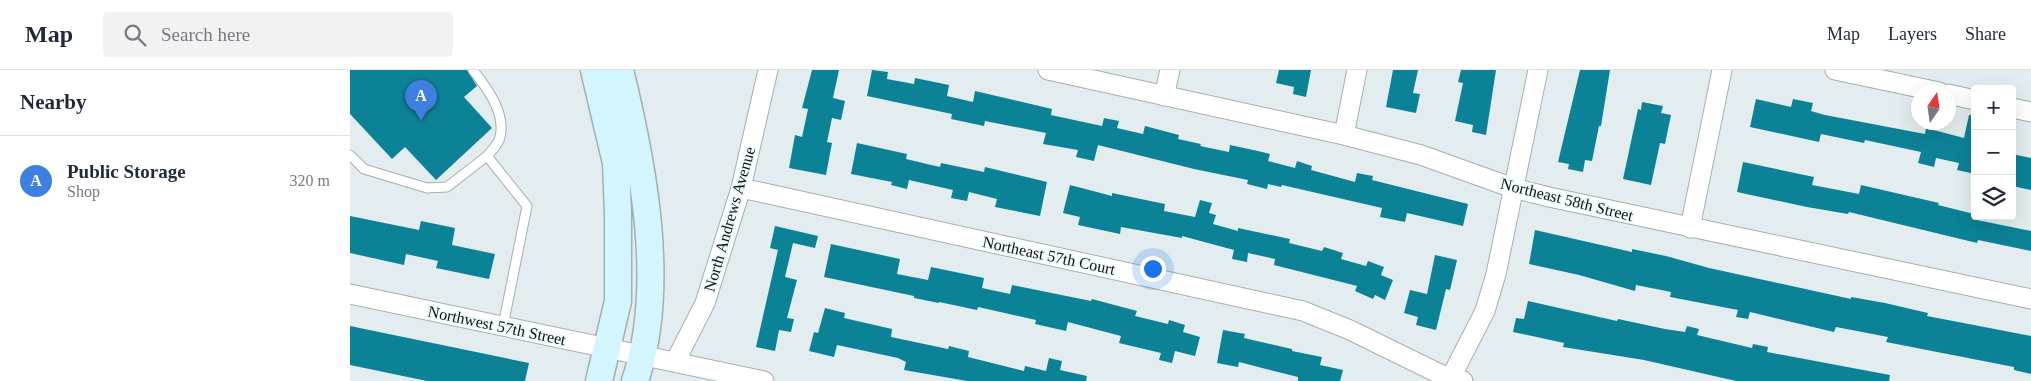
<!DOCTYPE html>
<html lang="en">
<head>
<meta charset="utf-8">
<style>
	body { margin:0; font-family:Georgia,serif; background:#f2f2f3; color:#1f2937 }
	.controls { position:absolute; right:15px; top:15px; display:grid; overflow:hidden; border-radius:5px; box-shadow:0 5px 20px #0002 }
	.controls button { width:45px; height:45px; display:grid; place-items:center; padding:0; border:0; border-bottom:1px solid #e0e1e3; background:#fff; color:#1f2937; font:25px sans-serif }
	.compass { position:absolute; left:1561px; top:15px; width:45px; height:45px; border-radius:50%; background:#fff; box-shadow:0 5px 20px #0002; rotate:13deg }
	.you { position:absolute; left:802px; top:198px; width:18px; height:18px; margin:-12px; border:4px solid #fff; border-radius:50%; background:#1a73e8; box-shadow:0 0 0 8px #1a73e833 }
	.badge { display:grid; place-items:center; width:32px; height:32px; border-radius:50%; background:#d3482c; color:#fff; font-size:16px; font-weight:700 }
	.pin { position:absolute; translate:-50% -41px; filter:drop-shadow(0 1px 2px #0008) }
	.pin::after { content:''; position:absolute; top:26px; width:18px; height:15px; background:inherit; clip-path:polygon(0 0,100% 0,50% 100%) }
	.list { margin:0; padding:0; list-style:none }
	h2 { display:flex; justify-content:space-between; align-items:center; height:65px; margin:0; padding:0 20px; font-size:21px }
	h2 small { font-size:16px; font-weight:400; color:#747a83 }
	.list li { display:grid; grid-template-columns:32px 1fr auto; gap:15px; align-items:center; box-sizing:border-box; height:90px; padding:0 20px; border-top:1px solid #e0e1e3 }
	.list b { display:block; font-size:19px; white-space:nowrap }
	.list p { margin:0; font-size:16px; white-space:nowrap; color:#747a83 }
	.list em { font-size:16px; font-style:normal; color:#747a83 }
	.icon { flex:none; width:28px; height:28px; fill:none; stroke:currentColor; stroke-width:2; stroke-linecap:round; stroke-linejoin:round }
	.map { position:relative; flex:none; width:1681px; height:311px; overflow:hidden }
	header { display:flex; align-items:center; gap:30px; box-sizing:border-box; height:70px; padding:0 25px; background:#fff; border-bottom:1px solid #e0e1e3 }
	header strong { font-size:24px }
	nav { display:flex; gap:28px; margin-inline-start:auto; font-size:18px }
	.search { width:350px; height:45px; background:#f2f2f3; display:flex; align-items:center; gap:12px; box-sizing:border-box; padding:0 18px; border-radius:5px; color:#747a83; font-size:19px }
	main { display:flex }
	aside { flex:1; background:#fff }
	.map>svg:first-child { display:block }
	.building { fill:#0c8296 }
	.lines { fill:none; stroke-linecap:round; stroke-linejoin:round }
	.lane-casing { stroke:#a5aeb0; stroke-width:11 }
	.street-casing { stroke:#a5aeb0; stroke-width:21 }
	.secondary-casing { stroke:#a5aeb0; stroke-width:29 }
	.lane { stroke:#fff; stroke-width:9 }
	.street { stroke:#fff; stroke-width:19 }
	.secondary { stroke:#d3f5fd; stroke-width:26 }
	.labels { text-anchor:middle; stroke-width:4.5; stroke-linejoin:round; paint-order:stroke }
	.street-label { font-size:16px; fill:#0f1313; stroke:#f0fafd }
</style>
</head>
<body>
<header>
<strong>Map</strong>
<div class="search"><svg class="icon" aria-label="search" viewBox="0 0 24 24"><circle cx="10" cy="10" r="6"/><path d="M15 15l6 6"/></svg>Search here</div>
<nav><a>Map</a><a>Layers</a><a>Share</a></nav>
</header>
<main>
<aside>
<h2>Nearby<small></small></h2>
<ul class="list">
<li><span class="badge" style="background:#3f7fe0">A</span><div><b>Public Storage</b><p>Shop</p></div><em>320 m</em></li>
</ul>
</aside>
<div class="map">
<svg width="1681" height="311" viewBox="0 0 1681 311">
	<rect width="100%" height="100%" fill="#e3edef"/>
	<path class="building" d="M0,0H117L127,16L114,27L142,58L86,110L55,77L42,89L0,44Z
		M462,0H489L483,28L495,31L491,50L482,48L477,72L482,73L476,105L439,98L445,65L452,67L458,39L452,38Z
		M522,0L538,2L537,9L564,14L565,8L599,15L597,26L623,32L625,21L702,39L701,45L752,56L754,48L769,51L767,58L793,64L795,56L829,65L828,69L851,74L850,76L879,82L880,75L908,81L920,84L918,91L945,98L947,91L962,96L961,100L1005,112L1007,103L1023,106L1022,110L1118,134L1113,156L1057,143L1055,152L1030,147L1032,138L932,115L931,117L918,114L917,119L897,114L898,110L844,99L748,75L744,91L726,87L728,80L693,74L696,63L635,51L634,56L601,49L602,44L517,26Z
		M929,0H961L956,27L943,24L944,17L926,13Z
		M1043,0H1068L1063,23L1070,24L1066,43L1036,37Z
		M1111,0H1146L1136,65L1122,62L1123,55L1105,51L1113,13L1108,12Z
		M1230,0H1260L1251,56H1249L1242,91L1235,90L1233,102L1218,99L1219,94L1208,92Z
		M1406,29L1441,37L1443,29L1463,33L1461,41L1475,45L1575,64L1576,58L1614,68L1619,45H1625V104L1607,100L1609,93L1586,88L1584,97L1568,93L1571,82L1515,70L1514,73L1471,64L1469,72L1400,57Z
		M1292,32L1313,36L1311,43L1321,45L1315,74L1310,73L1301,115L1273,109L1288,39L1291,40Z
		M507,73L557,84L556,89L590,97L591,93L634,102L635,97L697,112L690,146L645,137L647,129L619,122L617,131L601,128L603,120L559,110L557,119L541,115L542,112L501,104Z
		M1662,84L1681,88V120L1662,116Z
		M1393,92L1464,107L1462,115L1509,124L1511,115L1589,133L1588,135L1624,144L1622,149L1681,161V181L1628,170L1627,173L1499,142L1498,144L1457,137L1387,122Z
		M720,115L762,126V123L815,134L814,141L845,147L850,130L862,133L859,143L866,145L863,154L888,161V158L940,169L939,173L972,181L974,177L993,183L991,189L1016,196L1018,191L1034,197L1031,205L1043,210L1035,230L1025,225L1023,229L1005,221L1007,216L924,195L925,189L898,183L897,192L882,189L884,180L832,166V168L771,157L770,164L728,155L730,147L713,143Z
		M0,146L69,160L71,151L105,158L102,175L145,184L139,209L86,198L88,191L56,184L54,195L0,183Z
		M425,156L468,166L465,178L443,173L435,207L447,210L437,248L444,249L441,262L429,260L425,281L406,277L428,180L420,178Z
		M1185,160L1282,182V179L1316,186L1359,198L1501,229V227L1535,233L1578,243L1577,246L1681,266V304L1664,300V297L1536,272L1538,267L1486,257L1484,262L1400,242L1398,249L1386,247L1388,240L1320,227L1321,222L1286,215L1285,221L1229,205L1179,194Z
		M481,174L550,189L547,204L578,210L581,197L634,208L632,218L660,224L662,215L741,231L742,229L787,241L785,246L818,254L819,250L835,255L833,262L850,267L845,286L825,281L822,293L809,290L811,283L769,273L771,266L718,252L716,261L685,254L686,250L628,237L627,240L589,232V233L564,228V226L474,207Z
		M1085,185L1107,190L1100,220L1096,219L1086,260L1066,255L1068,247L1054,243L1060,220L1077,224Z
		M1178,231L1267,251L1268,249L1315,259L1335,262L1337,256L1349,259L1347,265L1402,278L1403,274L1418,277L1417,282L1540,305L1539,311H1386L1294,290L1213,277L1214,273L1163,262L1166,248L1174,249Z
		M475,238L495,243L494,248L542,259L541,267L598,279L599,276L619,281L618,287L674,301L675,296L696,301L699,288L712,291L710,300L737,306L736,311H617L554,300L556,292L548,288L487,275L484,287L459,281L464,262L468,263Z
		M0,256L179,293L175,311H77L0,295Z
		M873,260L895,264L894,268L942,279V281L972,287L970,295L993,300L990,311H948V307L889,292L888,297L867,293Z"/>
	<g class="lines">
		<defs>
			<path id="lane" d="M123,0C137,18 156,43 150,67C149,74 141,81 137,86
				M0,85L14,99L77,118L97,117L137,86L177,136L153,256"/>
			<path id="street" d="M698,0L994,65L1071,85L1163,118L1199,127L1681,229
				M1485,0L1589,22
				M1598,24L1625,30
				M814,26L820,0
				M1662,38L1681,42
				M994,65L1007,0
				M391,118L953,241L1000,260L1100,309L1113,311
				M1340,158L1372,0
				M0,224L414,311
				M325,292L355,233L391,118L418,0
				M1099,311L1135,241L1146,204L1188,0"/>
			<path id="secondary" d="M244,0L266,93L268,144V231L249,311
				M270,0C293,94 317,217 285,311"/>
		</defs>
		<use href="#lane" class="lane-casing"/>
		<use href="#street" class="street-casing"/>
		<use href="#secondary" class="secondary-casing"/>
		<use href="#lane" class="lane"/>
		<use href="#street" class="street"/>
		<use href="#secondary" class="secondary"/>
	</g>
	<g class="labels">
		<g class="street-label">
			<text transform="translate(1217 129) rotate(14)" y="6">Northeast 58th Street</text>
			<text transform="translate(379 149) rotate(-74)" y="6">North Andrews Avenue</text>
			<text transform="translate(699 185) rotate(12)" y="6">Northeast 57th Court</text>
			<text transform="translate(147 255) rotate(12)" y="6">Northwest 57th Street</text>
		</g>
	</g>
</svg>
<div class="controls">
<button>+</button>
<button>−</button>
<button><svg class="icon" aria-label="layers" viewBox="0 0 24 24"><path d="M12 4l9 5-9 5-9-5zM3 14l9 5 9-5"/></svg></button>
</div>
<svg class="compass" viewBox="-18 -18 36 36"><path d="M0-13l5 13h-10z" fill="#e53935"/><path d="M0 13l5-13h-10z" fill="#747a83"/></svg>
<div class="you"></div>
<div class="pin badge" style="left:71px;top:51px;background:#3f7fe0">A</div>
</div>
</main>
</body>
</html>
